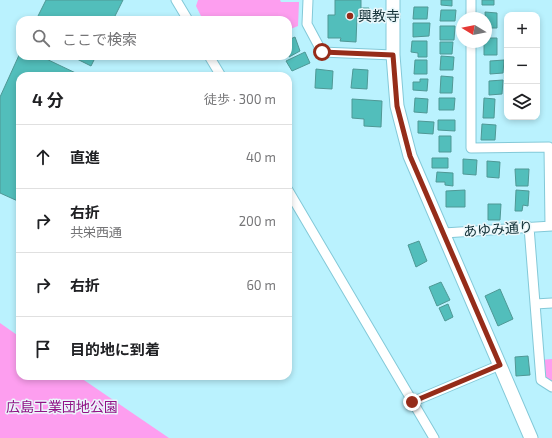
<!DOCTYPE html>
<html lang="ja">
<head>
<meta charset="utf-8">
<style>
	body { margin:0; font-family:"Exo 2","Noto Sans JP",sans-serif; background:#f6f6f6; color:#202124 }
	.controls { position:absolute; right:12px; top:12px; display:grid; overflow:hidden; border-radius:8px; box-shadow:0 2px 6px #0003 }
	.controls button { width:36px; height:36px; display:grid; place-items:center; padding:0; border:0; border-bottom:1px solid #e0e0e0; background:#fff; color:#202124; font:20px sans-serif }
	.compass { position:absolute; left:456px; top:12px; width:36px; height:36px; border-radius:50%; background:#fff; box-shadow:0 2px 6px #0003; rotate:280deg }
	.stop { position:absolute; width:12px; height:12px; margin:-9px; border:3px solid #952c19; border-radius:50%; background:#fff }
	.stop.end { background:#952c19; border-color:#fff; box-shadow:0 1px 4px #0008 }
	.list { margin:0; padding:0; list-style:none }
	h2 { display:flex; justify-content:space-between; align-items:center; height:52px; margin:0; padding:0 16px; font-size:17px }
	h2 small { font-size:13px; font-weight:400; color:#757577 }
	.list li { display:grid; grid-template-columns:26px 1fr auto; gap:12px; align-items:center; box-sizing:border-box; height:64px; padding:0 16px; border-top:1px solid #e0e0e0 }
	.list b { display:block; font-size:15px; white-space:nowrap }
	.list p { margin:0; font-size:13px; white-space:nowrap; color:#757577 }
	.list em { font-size:13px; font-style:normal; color:#757577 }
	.icon { flex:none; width:22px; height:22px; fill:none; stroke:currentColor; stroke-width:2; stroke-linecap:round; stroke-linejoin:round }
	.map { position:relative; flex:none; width:552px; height:438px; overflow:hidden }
	.search { position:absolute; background:#fff; box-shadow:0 2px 6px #0003; left:16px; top:16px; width:276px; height:44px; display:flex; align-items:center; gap:10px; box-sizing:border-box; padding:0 14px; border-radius:12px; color:#757577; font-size:15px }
	.panel { position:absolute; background:#fff; box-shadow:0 2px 6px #0003; left:16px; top:72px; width:276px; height:308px; border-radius:12px }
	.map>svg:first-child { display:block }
	.green { fill:#fd9eef }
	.building { fill:#52bebb; stroke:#4f9895 }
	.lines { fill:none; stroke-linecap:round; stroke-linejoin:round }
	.street-casing { stroke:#83c9d8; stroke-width:11 }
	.secondary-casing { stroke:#83c9d8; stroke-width:15 }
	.street { stroke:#fff; stroke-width:9 }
	.secondary { stroke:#fff; stroke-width:13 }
	.route { stroke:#952c19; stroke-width:5 }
	.poi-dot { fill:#952c19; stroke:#eaf7fa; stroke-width:1.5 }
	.labels { text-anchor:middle; stroke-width:3; stroke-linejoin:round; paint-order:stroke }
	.poi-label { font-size:14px; fill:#123036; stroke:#eaf7fa; text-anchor:start }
	.street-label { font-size:14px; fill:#123036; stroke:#eaf7fa }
	.park-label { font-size:14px; fill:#911386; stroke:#eaf7fa }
</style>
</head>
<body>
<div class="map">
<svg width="552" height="438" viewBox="0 0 552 438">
	<rect width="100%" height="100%" fill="#baf2fe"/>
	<path class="green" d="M198,0H280L281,2H299L298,26L288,30V20H203L196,6Z
		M0,323L20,337V376H78L169,438H0Z
		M552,359V387L541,380L540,360Z"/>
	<path class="building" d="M46,0H123L113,20H36Z
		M335,0H361V8H369V17L357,16L356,42L340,41L341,38H328V15H335Z
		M441,0H452V6L441,5Z
		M482,0H494V5H482Z
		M414,7H428L427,19H413Z
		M441,10H456L455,21H440Z
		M485,12L497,13V28H486Z
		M413,23H430L429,36L413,37Z
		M440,26H455L454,40H440Z
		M295,37L300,51L289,57L288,40Z
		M486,38H497V55H484V42H486Z
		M412,41H427V57H418V53L411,52Z
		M440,42H453L452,54H440Z
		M305,52L310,63L292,71L286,61Z
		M20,53V56H40L82,76H20V202L0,193V97Z
		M71,56H96L91,66Z
		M441,56L454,57L453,70H440Z
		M415,60H427V74H414Z
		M504,60L503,73L490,74V61Z
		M316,69L333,71L332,89L315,88Z
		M353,69L368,70L367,89L351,88Z
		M441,76L453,77L452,93H440Z
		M420,79H428L427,91L413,90V82H420Z
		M503,80L502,94L489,95V81Z
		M415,98L428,99L427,113L414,112Z
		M439,98H455L454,110H439Z
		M484,98L495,99L494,118H483Z
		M352,99L382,101L381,127L364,126V119L352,118Z
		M438,120H455V131L438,130Z
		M418,121L434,122L433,134L418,133Z
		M482,124L496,125L495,140H481Z
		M439,136H451V152H439Z
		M432,158H448V168H432Z
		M463,159L477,160L476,175L463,174Z
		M487,161L500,162L499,178L487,177Z
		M515,169H529L528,186H516Z
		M437,172L453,173V186L445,185V182H436Z
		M465,190V207H446V191Z
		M516,190L529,191L528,206L523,205L522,211H515Z
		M488,204H501L500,220H488Z
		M419,241L427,261L416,267L408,245Z
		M441,282L450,300L437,306L429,287Z
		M500,289L513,319L498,326L485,296Z
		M448,304L453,317L445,321L439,308Z
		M528,356L530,375L516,376L515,357Z"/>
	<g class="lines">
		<defs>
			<path id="street" d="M176,0L188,20
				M308,0L307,24L322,52L393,55
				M471,18V0
				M471,42V148L549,147L550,226
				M209,56L221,76
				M288,190L434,438
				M529,227L541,380L552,387
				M444,233L552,226
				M535,304L552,303
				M412,402L500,365"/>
			<path id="secondary" d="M393,0V55L397,106L410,156L531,438"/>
		</defs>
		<use href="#street" class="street-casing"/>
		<use href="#secondary" class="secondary-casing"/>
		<use href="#street" class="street"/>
		<use href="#secondary" class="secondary"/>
	</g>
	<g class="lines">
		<path class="route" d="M322,52L393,55L397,106L410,156L500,365L412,402"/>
	</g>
	<circle class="poi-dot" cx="350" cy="16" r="4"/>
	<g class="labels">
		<g class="poi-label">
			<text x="358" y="21">興教寺</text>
		</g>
		<g class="street-label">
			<text transform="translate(498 229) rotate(-4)" y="5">あゆみ通り</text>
		</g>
		<g class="park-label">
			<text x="62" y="412">広島工業団地公園</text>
		</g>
	</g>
</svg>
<div class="controls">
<button>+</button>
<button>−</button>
<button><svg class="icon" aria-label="layers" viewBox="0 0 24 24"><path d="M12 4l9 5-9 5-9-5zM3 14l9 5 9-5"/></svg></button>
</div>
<svg class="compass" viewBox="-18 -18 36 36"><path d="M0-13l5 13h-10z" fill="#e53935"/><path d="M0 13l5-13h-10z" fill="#757577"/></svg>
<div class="stop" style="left:322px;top:52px"></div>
<div class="stop end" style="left:412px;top:402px"></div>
<div class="search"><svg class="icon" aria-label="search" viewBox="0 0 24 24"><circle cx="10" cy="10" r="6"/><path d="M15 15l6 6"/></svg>ここで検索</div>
<section class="panel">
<h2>4 分<small>徒歩 · 300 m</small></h2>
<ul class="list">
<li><svg class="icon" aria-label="ahead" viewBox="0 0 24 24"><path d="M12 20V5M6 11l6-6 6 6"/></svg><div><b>直進</b></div><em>40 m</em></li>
<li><svg class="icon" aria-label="right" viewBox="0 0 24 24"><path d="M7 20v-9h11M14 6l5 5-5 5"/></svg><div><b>右折</b><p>共栄西通</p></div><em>200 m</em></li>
<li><svg class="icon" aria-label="right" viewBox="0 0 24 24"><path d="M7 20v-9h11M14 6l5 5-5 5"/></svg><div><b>右折</b></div><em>60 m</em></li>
<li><svg class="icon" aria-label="arrive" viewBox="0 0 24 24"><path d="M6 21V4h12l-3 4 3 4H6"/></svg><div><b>目的地に到着</b></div></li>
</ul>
</section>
</div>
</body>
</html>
